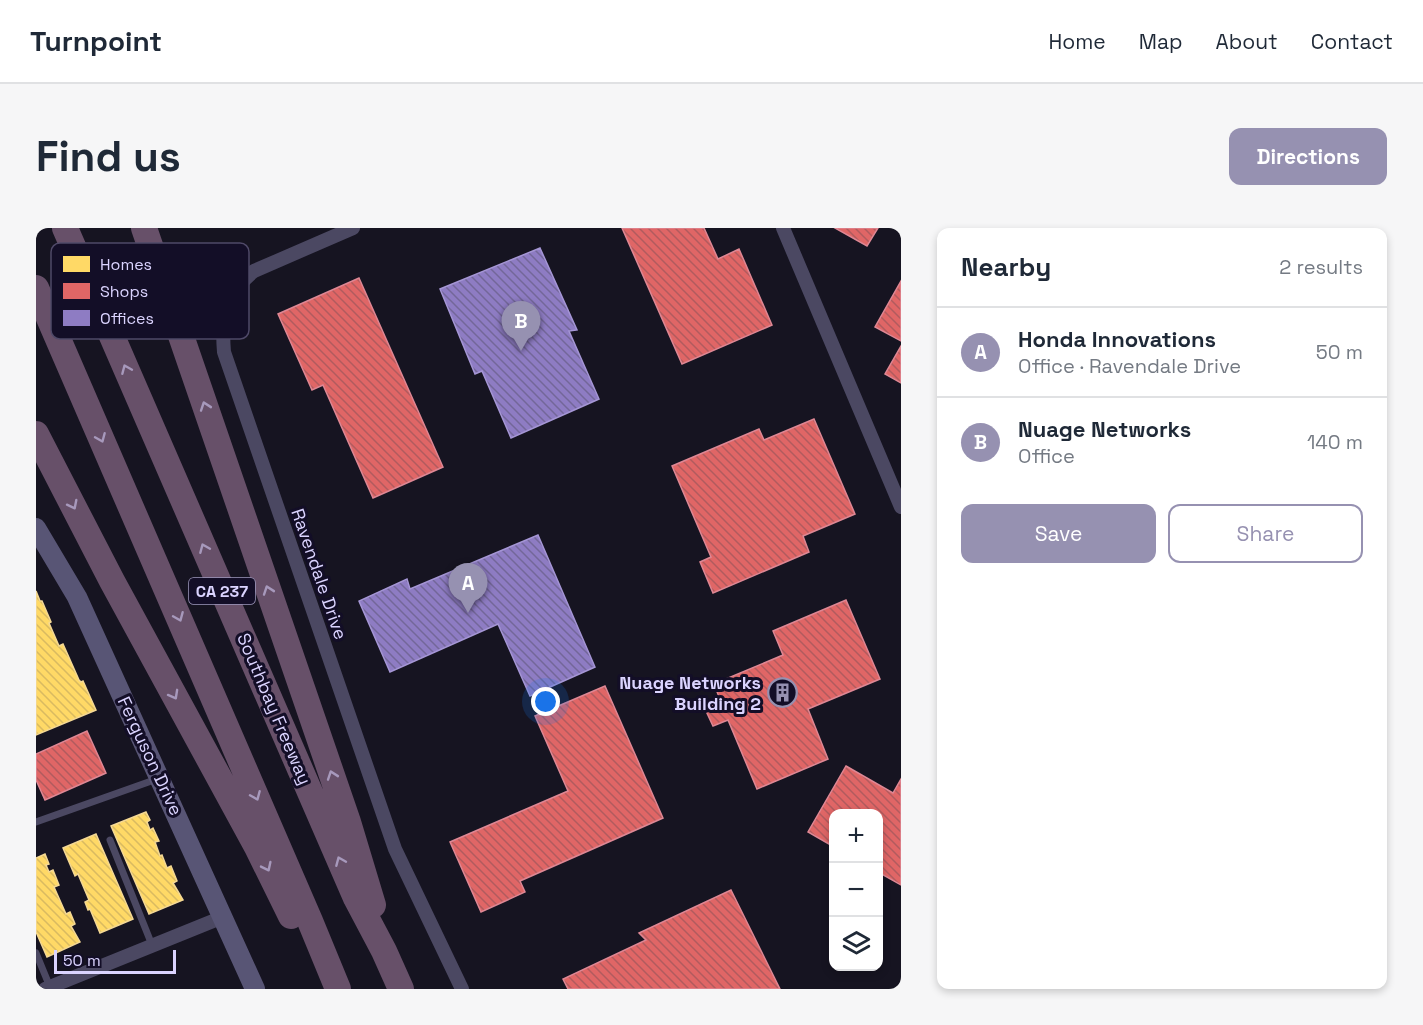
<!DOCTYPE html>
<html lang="en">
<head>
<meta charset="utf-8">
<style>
	body { margin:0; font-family:"Space Grotesk",sans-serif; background:#f6f6f7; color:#1f2937 }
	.controls { position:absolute; right:18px; bottom:18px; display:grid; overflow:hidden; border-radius:12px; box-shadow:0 3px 9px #0003 }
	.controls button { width:54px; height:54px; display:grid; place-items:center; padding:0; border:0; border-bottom:2px solid #e0e1e3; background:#fff; color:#1f2937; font:30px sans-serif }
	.scale { position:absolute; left:18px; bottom:15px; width:122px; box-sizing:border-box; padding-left:6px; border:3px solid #dbd4ff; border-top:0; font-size:16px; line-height:21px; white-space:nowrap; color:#dbd4ff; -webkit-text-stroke:4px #130e27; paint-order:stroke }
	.you { position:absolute; left:510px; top:474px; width:21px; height:21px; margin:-15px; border:4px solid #fff; border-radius:50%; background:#1a73e8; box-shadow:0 0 0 9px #1a73e833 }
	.badge { display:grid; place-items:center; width:39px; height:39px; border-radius:50%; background:#9691b1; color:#fff; font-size:20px; font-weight:700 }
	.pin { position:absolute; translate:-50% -50px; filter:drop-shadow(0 2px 3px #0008) }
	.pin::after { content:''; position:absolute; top:32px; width:21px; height:18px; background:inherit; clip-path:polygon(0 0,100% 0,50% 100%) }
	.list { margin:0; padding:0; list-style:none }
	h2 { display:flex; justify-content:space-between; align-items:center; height:78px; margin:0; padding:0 24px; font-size:26px }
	h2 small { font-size:20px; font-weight:400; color:#747a83 }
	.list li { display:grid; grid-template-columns:39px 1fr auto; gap:18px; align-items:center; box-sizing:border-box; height:90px; padding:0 24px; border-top:2px solid #e0e1e3 }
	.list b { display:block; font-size:22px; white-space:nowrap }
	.list p { margin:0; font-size:20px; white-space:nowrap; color:#747a83 }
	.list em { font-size:20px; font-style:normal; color:#747a83 }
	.actions { display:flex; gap:12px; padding:18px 24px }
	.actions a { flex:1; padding:14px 0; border:2px solid #9691b1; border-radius:12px; text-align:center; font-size:21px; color:#9691b1 }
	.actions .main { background:#9691b1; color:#fff }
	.icon { flex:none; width:33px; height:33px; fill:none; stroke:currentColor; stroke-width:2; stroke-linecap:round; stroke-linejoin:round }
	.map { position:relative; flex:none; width:865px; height:761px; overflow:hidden; border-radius:12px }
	header { display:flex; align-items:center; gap:36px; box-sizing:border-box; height:84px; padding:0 30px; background:#fff; border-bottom:2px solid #e0e1e3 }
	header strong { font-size:28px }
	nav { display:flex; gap:33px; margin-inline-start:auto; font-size:21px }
	.intro { display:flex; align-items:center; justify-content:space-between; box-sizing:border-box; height:144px; padding:0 36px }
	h1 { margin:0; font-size:42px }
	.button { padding:15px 27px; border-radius:12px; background:#9691b1; color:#fff; font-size:21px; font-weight:700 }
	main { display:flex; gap:36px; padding:0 36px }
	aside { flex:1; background:#fff; border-radius:12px; box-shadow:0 3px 9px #0003 }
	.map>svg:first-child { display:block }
	.homes { fill:url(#homes-back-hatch); stroke:#f4d894; stroke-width:1.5 }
	.shops { fill:url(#shops-back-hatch); stroke:#de8794; stroke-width:1.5 }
	.offices { fill:url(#offices-back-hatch); stroke:#a596d5; stroke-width:1.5 }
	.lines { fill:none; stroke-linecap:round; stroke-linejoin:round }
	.lane { stroke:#4b4862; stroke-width:7 }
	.street { stroke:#4b4862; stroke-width:14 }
	.secondary { stroke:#585575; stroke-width:20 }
	.highway { stroke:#675069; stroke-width:26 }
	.oneway { stroke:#a799bc }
	.labels { text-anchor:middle; stroke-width:6; stroke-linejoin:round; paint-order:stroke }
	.shield { fill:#130e27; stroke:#9f99be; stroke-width:1.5 }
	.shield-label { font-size:16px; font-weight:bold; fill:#dbd4ff }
	.street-label { font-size:18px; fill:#dbd4ff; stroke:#130e27 }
	.poi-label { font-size:18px; font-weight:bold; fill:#dbd4ff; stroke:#130e27; text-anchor:end }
	.key { fill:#130e27; stroke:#4f4968; stroke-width:1.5 }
	.key-label { font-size:16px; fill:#dbd4ff }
</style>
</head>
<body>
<header>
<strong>Turnpoint</strong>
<nav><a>Home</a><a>Map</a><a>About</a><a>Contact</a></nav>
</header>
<div class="intro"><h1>Find us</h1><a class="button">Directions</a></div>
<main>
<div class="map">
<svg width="865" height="761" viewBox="0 0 865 761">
	<defs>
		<pattern id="homes-back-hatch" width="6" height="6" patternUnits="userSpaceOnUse" patternTransform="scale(1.5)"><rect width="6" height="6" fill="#ffd966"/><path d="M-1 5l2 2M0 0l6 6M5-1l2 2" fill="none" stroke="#d9ba61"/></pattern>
		<pattern id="shops-back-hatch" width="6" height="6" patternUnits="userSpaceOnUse" patternTransform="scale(1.5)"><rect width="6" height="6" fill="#e06666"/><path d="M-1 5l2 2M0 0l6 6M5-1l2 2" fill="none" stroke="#b15b5e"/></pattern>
		<pattern id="offices-back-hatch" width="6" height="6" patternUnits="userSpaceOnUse" patternTransform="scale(1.5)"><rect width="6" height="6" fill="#8e7cc3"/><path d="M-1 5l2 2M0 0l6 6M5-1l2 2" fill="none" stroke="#736799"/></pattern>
	</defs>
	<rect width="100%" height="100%" fill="#161421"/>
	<path class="homes" d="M0,363L4,373H6L15,394L13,395L23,418L27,416L43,452L45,454L47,453L60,482L0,507Z
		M110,584L114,592L111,594L114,602L117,600L123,613L119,614L124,628L126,627L131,640L135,638L141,653L137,655L147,672L113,686L75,598Z
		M60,606L97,691L64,705L54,681L52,682L49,674L53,672L42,646L39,648L27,620Z
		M9,626L13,636L10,637L13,644L17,642L23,657L18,659L30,686L34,684L39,696L35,698L44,714L11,729L0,704V630Z"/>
	<path class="shops" d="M586,0H668L682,31L703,21L736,97L646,136Z
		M799,0H842L831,18Z
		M323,50L407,239L337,270L287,157L276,162L242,86Z
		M865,53V113L839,99Z
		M865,118V155L849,146Z
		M778,191L819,286L767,308L773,324L677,365L664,334L675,329L636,238L723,201L728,212Z
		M810,372L844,451L772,481L792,531L721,561L692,492L677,498L669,481L685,474L678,456L747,427L737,403Z
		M569,458L627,590L484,653L489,664L445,684L414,614L532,563L499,488Z
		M51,503L70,545L9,572L0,552V526Z
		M810,538L857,565L865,551V657L842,644V586H798V619L772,604Z
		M695,662L744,761H532L527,751L610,712L603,705Z"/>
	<path class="offices" d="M504,20L541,102L533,103L563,171L475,210L446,143L439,146L404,61Z
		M502,307L559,439L494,468L462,396L354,444L323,373L371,351L374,361Z"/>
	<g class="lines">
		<path class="lane" d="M0,594L121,551
			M74,612L116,717
			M0,725L14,759"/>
		<path class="street" d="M317,0L218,43C189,66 185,88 188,124L359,621L426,761
			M747,0L865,279
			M9,761L187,689"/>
		<path class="secondary" d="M0,300L41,369L219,761"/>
		<path class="highway" d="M29,0L320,670L348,723L365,761
			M108,0L312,594L337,677
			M0,60L274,693L302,761
			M0,206L76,353L221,619L255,688"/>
	</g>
	<defs><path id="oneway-chevron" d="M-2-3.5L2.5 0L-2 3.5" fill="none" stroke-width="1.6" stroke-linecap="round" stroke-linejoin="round" transform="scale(1.5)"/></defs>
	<g class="oneway">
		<use href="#oneway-chevron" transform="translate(90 141) rotate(-113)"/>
		<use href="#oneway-chevron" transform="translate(169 178) rotate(-109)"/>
		<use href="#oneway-chevron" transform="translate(65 210) rotate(67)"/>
		<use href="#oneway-chevron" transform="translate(37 277) rotate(63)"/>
		<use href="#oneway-chevron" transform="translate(168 320) rotate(-113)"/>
		<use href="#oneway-chevron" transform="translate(232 362) rotate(-109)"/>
		<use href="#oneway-chevron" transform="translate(143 389) rotate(67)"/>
		<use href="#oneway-chevron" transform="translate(138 467) rotate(61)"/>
		<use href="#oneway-chevron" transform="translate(296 547) rotate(-109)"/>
		<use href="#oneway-chevron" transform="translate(220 568) rotate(67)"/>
		<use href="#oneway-chevron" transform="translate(304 633) rotate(-113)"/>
		<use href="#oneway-chevron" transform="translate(231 639) rotate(64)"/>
	</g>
	<defs>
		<symbol id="building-ring" viewBox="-11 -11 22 22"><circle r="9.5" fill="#130e27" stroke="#9691b1" stroke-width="1.5"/><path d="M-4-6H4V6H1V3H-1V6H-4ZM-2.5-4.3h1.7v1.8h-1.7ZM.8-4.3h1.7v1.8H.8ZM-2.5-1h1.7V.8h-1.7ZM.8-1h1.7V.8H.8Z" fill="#9691b1"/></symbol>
	</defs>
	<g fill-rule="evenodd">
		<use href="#building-ring" x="730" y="448" width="33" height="33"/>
	</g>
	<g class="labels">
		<rect class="shield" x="153" y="350" width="66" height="26" rx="4.5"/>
		<g class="shield-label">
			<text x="186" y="369">CA 237</text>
		</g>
		<g class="street-label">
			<text transform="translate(283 346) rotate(71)" y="6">Ravendale Drive</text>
			<text transform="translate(238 481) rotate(67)" y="6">Southbay Freeway</text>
			<text transform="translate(114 528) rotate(65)" y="6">Ferguson Drive</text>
		</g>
		<g class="poi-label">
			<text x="725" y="461">Nuage Networks<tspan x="725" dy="21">Building 2</tspan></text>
		</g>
	</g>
	<rect x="15" y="15" width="198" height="96" rx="9" class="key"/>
	<rect x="27" y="28" width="27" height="16" fill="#ffd966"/>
	<rect x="27" y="55" width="27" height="16" fill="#e06666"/>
	<rect x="27" y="82" width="27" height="16" fill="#8e7cc3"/>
	<g class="key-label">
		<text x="64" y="42">Homes</text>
		<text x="64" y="69">Shops</text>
		<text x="64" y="96">Offices</text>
	</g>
</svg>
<div class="controls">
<button>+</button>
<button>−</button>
<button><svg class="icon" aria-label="layers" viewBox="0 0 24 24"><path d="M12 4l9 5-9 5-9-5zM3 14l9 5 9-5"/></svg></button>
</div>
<div class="scale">50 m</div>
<div class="you"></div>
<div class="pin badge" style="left:432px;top:385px">A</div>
<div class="pin badge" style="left:485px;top:123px">B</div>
</div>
<aside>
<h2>Nearby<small>2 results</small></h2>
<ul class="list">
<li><span class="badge">A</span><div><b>Honda Innovations</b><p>Office · Ravendale Drive</p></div><em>50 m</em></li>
<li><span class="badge">B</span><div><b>Nuage Networks</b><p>Office</p></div><em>140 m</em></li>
</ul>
<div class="actions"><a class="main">Save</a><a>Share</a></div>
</aside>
</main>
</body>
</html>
